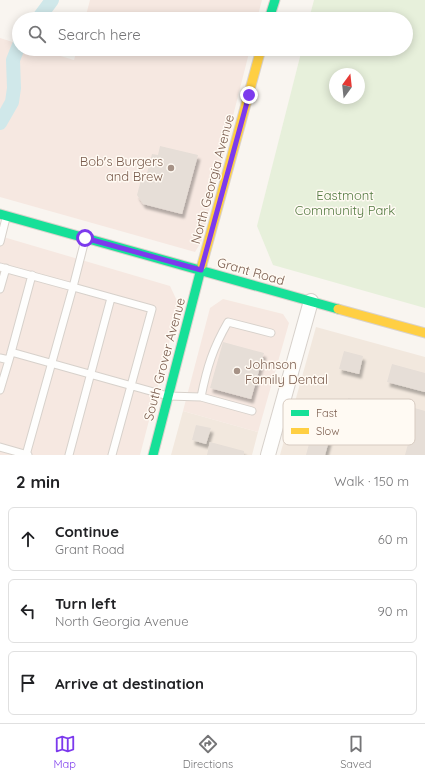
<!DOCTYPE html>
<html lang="en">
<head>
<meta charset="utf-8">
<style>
	body { margin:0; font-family:Quicksand,sans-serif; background:#f2f2f2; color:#202124 }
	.compass { position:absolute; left:329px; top:68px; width:36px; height:36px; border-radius:50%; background:#fff; box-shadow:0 2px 10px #0003; rotate:15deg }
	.stop { position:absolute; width:12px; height:12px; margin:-9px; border:3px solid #7c3aed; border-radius:50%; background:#fff }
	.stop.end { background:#7c3aed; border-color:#fff; box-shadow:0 1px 4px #0008 }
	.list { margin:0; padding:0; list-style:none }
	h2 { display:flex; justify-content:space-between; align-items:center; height:52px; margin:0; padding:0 16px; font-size:17px }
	h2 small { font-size:13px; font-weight:400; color:#757577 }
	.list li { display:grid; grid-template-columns:26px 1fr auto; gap:12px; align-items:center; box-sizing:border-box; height:64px; margin:0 8px 8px; padding:0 8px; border:1px solid #e0e0e0; border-radius:6px }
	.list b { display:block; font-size:15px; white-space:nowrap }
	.list p { margin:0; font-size:13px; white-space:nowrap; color:#757577 }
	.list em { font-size:13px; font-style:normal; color:#757577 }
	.icon { flex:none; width:22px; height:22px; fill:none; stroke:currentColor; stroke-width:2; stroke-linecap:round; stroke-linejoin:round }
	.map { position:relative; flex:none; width:425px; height:455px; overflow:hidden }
	.search { position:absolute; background:#fff; box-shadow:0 2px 10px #0003; left:12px; right:12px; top:12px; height:44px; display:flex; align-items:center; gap:10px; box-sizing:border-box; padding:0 14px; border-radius:22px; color:#757577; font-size:15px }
	.sheet { height:268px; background:#fff }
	nav { display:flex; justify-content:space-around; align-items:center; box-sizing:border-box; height:56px; border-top:1px solid #e0e0e0; background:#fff; font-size:11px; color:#757577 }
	nav a { display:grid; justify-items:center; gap:2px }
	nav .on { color:#7c3aed }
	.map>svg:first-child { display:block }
	.residential { fill:#f2e8de }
	.commercial { fill:#f6e8e1 }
	.green { fill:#e7f0db; fill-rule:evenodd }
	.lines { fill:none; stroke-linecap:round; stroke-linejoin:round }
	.canal { stroke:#d0e8ea; stroke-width:14 }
	.building { fill:#e6ded7; filter:url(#shadow) }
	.lane-casing { stroke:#d7d1cb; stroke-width:9 }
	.street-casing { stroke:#d7d1cb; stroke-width:16 }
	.fast-casing { stroke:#d9d2cb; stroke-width:11 }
	.slow-casing { stroke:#d9d2cb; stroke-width:11 }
	.lane { stroke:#fefefd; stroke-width:7 }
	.street { stroke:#fefefd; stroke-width:14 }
	.fast { stroke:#16e098; stroke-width:9 }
	.slow { stroke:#ffcf43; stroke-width:9 }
	.route { stroke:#7c3aed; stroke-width:5 }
	.poi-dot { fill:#a69286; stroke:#fffaf3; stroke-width:1.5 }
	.labels { text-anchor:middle; stroke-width:3; stroke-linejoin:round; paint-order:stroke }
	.poi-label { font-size:13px; fill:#7a5c4d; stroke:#fffaf3; text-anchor:end }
	.street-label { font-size:13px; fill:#7a5c4d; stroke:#fffaf3 }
	.park-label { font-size:13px; fill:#537a41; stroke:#fffaf3 }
	.key { fill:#fffaf3; stroke:#d7cbc1; stroke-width:1 }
	.key-label { font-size:11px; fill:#7a5c4d }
</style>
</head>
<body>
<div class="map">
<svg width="425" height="455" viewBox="0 0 425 455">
	<defs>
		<filter id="shadow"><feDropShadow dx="2.5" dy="4.5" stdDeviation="1" flood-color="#0004"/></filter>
	</defs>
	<rect width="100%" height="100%" fill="#f9f5f0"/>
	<path class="residential" d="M316,327L425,357V455H280Z
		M183,411L258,432L252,455H171Z"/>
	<path class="commercial" d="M90,0H262L257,19H85Z
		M0,38L19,44V49H37L74,60L77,49H250L201,242L195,252L0,197Z
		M0,236L170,286L179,305L140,455H0Z
		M223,299L283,314L289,323L258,432L183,411L210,308Z"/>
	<path class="green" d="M314,0H425V308L273,265L257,226L302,49H406V19H309ZM335,74H359V98H335Z"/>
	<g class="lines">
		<path class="canal" d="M38,19L52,0
			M0,123L12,102L14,88L13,60L19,45"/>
	</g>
	<path class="building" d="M160,146L198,155L182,214L143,204L137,195L141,180L145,181L152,154L158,155Z
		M223,342L264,353L251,399L210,388Z
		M344,351L363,356L359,374L339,369Z
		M392,364L425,373V392L387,382Z
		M348,398L368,403L364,419L344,414Z
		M411,407L425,411V455H405L413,426L407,424Z
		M317,414L335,419L325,455H306Z
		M196,425L211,428L206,444L192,440Z
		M210,442L244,451V455H207Z"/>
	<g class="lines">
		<defs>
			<path id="lane" d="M0,242L6,218
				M0,267L73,287L85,240
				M0,289L6,268
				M11,352L168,396L201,397L252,411
				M0,358L9,360L0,390
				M9,360L32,275
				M201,397C207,367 213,348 228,322L271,333
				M0,447L28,455
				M26,455L73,287L152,309L112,455
				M69,455L111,298"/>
			<path id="street" d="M268,455L311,301"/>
			<path id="fast" d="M269,19L275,0
				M0,214L338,309
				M153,455L202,265"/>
			<path id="slow" d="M202,265L261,49
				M338,309L425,333"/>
		</defs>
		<use href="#lane" class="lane-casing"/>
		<use href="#street" class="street-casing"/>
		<use href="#fast" class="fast-casing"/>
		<use href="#slow" class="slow-casing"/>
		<use href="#lane" class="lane"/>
		<use href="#street" class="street"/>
		<use href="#fast" class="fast"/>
		<use href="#slow" class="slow"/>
	</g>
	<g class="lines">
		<path class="route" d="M85,238L201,270L249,95"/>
	</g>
	<g class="poi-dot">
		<circle cx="171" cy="168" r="4"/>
		<circle cx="237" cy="371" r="4"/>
	</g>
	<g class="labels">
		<g class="poi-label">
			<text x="163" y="166">Bob's Burgers<tspan x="163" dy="15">and Brew</tspan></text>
			<text x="245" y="369" text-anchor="start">Johnson<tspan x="245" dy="15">Family Dental</tspan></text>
		</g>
		<g class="street-label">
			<text transform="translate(212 179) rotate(-75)" y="5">North Georgia Avenue</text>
			<text transform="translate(251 271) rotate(16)" y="5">Grant Road</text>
			<text transform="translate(164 359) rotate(-75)" y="5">South Grover Avenue</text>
		</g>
		<g class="park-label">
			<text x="345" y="200">Eastmont<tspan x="345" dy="15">Community Park</tspan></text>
		</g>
	</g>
	<rect x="283" y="399" width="132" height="46" rx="6" class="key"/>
	<rect x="291" y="410" width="18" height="6" fill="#16e098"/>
	<rect x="291" y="428" width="18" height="6" fill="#ffcf43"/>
	<g class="key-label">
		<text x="316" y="417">Fast</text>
		<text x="316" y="435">Slow</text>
	</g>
</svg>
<svg class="compass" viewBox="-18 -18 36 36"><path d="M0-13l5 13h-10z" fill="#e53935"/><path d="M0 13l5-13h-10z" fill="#757577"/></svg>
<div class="stop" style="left:85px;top:238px"></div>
<div class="stop end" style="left:249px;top:95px"></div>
<div class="search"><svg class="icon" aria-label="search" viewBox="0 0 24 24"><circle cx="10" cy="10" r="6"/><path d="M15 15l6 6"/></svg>Search here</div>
</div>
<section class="sheet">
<h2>2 min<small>Walk · 150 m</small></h2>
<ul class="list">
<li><svg class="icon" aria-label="ahead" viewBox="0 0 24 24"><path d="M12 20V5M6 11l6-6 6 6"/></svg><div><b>Continue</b><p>Grant Road</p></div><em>60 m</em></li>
<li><svg class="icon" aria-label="left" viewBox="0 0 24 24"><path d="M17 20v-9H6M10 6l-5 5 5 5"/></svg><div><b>Turn left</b><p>North Georgia Avenue</p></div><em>90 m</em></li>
<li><svg class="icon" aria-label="arrive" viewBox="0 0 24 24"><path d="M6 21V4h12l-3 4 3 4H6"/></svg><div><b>Arrive at destination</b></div></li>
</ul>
</section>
<nav>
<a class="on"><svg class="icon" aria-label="map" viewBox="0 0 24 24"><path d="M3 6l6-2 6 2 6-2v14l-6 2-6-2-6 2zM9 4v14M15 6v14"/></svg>Map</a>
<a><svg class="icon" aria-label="directions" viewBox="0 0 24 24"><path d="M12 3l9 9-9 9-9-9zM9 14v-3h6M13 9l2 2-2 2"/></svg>Directions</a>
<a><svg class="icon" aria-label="saved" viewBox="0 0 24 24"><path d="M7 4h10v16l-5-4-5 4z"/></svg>Saved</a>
</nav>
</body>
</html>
